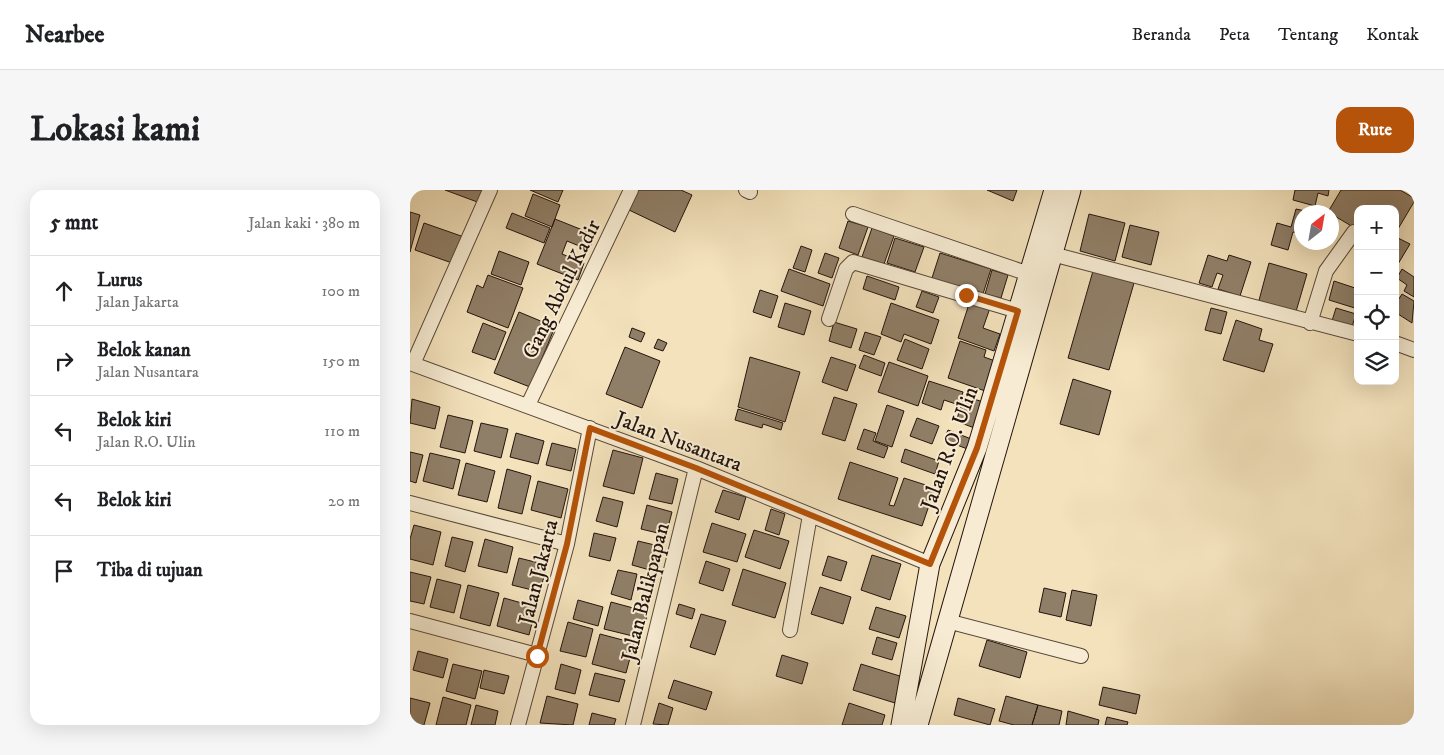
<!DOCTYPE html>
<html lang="id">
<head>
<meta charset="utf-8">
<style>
	body { margin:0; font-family:"IM FELL DW Pica",serif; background:#f6f6f6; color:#202124 }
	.controls { position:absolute; right:15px; top:15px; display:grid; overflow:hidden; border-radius:10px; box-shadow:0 5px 20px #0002 }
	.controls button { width:45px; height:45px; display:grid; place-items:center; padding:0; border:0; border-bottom:1px solid #e0e0e0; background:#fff; color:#202124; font:25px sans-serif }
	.compass { position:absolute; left:884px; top:15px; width:45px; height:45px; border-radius:50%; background:#fff; box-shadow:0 5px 20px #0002; rotate:31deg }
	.stop { position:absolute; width:15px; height:15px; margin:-11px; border:4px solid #b45309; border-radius:50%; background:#fff }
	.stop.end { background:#b45309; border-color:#fff; box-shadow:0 1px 5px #0008 }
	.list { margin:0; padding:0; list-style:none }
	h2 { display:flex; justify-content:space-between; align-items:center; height:65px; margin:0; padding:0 20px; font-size:21px }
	h2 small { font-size:16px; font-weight:400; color:#757577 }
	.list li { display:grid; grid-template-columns:32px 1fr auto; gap:15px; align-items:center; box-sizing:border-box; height:70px; padding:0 20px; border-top:1px solid #e0e0e0 }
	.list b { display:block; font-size:19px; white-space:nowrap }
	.list p { margin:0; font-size:16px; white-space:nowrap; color:#757577 }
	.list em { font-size:16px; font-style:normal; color:#757577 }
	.icon { flex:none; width:28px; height:28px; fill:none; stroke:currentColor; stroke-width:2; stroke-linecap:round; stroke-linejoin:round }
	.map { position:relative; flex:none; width:1004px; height:535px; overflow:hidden; border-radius:15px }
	header { display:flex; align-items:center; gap:30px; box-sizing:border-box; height:70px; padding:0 25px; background:#fff; border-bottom:1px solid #e0e0e0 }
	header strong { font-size:24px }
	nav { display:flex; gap:28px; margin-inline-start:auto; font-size:18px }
	.intro { display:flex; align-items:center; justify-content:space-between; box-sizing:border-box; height:120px; padding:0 30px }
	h1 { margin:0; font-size:35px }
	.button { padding:12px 22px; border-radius:15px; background:#b45309; color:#fff; font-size:18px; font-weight:700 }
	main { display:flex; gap:30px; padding:0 30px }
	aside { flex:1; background:#fff; border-radius:15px; box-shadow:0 5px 20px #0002 }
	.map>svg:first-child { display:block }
	.building { fill:#907f68; stroke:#24140d }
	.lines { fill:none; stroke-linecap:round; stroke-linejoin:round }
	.minor-casing { stroke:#584839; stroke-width:16 }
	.secondary-casing { stroke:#24140d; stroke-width:21 }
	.minor { stroke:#f7ecd3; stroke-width:14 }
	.secondary { stroke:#f7ecd3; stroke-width:19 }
	.route { stroke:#b45309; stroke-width:6 }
	.labels { text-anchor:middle; stroke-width:4; stroke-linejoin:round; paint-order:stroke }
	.street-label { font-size:21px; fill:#24140d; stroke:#f7ecd3 }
</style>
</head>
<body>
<header>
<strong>Nearbee</strong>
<nav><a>Beranda</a><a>Peta</a><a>Tentang</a><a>Kontak</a></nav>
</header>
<div class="intro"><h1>Lokasi kami</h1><a class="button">Rute</a></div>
<main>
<aside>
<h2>5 mnt<small>Jalan kaki · 380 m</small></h2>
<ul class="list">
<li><svg class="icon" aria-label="ahead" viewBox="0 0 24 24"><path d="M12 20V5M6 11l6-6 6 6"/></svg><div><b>Lurus</b><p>Jalan Jakarta</p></div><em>100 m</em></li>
<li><svg class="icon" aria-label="right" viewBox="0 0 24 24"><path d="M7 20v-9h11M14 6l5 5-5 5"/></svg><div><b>Belok kanan</b><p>Jalan Nusantara</p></div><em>150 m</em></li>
<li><svg class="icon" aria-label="left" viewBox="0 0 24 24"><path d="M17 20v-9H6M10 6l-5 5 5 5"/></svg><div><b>Belok kiri</b><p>Jalan R.O. Ulin</p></div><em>110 m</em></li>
<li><svg class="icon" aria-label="left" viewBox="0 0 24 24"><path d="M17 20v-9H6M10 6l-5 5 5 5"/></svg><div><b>Belok kiri</b></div><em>20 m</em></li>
<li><svg class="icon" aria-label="arrive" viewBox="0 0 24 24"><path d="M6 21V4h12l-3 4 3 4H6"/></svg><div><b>Tiba di tujuan</b></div></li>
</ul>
</aside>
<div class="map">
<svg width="1004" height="535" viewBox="0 0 1004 535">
	<rect width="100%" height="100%" fill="#f3e2bc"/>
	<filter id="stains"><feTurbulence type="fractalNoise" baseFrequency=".004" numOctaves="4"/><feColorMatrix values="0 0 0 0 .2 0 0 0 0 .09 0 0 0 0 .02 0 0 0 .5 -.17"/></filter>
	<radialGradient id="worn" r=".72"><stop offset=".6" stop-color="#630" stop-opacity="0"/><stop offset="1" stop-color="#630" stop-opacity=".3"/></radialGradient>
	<path class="building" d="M35,0H75L70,13Z
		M120,0H153L148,12Z
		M228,0H271L282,5L265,42L219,20Z
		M577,0H607L603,11Z
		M885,0H919L918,6L908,3L905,16L883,10Z
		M931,0H990L1004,8V12L985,44V19H948V40L918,22Z
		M123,4L150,15L142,37L115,26Z
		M886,19L900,22H892V44L883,42L878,60L861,55L867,33L881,37Z
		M0,22L10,25L0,62Z
		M102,23L140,38L134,53L96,38Z
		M679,24L715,33L705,71L670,61Z
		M145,29L185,45L179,60L157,51L152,64L174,73L168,90L127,74Z
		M438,31L458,37L448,65L429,58Z
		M14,33L54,47L45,74L5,60Z
		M720,35L749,42L741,75L712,67Z
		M462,38L484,46L474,74L452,67Z
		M986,47L1000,54L985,79V48Z
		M485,48L514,57L505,82L477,73Z
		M391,56L402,60L395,82L383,78Z
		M89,61L119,72L111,95L81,84Z
		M415,63L429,68L422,88L408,83Z
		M530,63L581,79L572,107L521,91Z
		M798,65L817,71L819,65L841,72L830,106L808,99L813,85L807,83L802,97L789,93Z
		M859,73L897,84L885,125L848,114Z
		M379,79L420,94L413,116L371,101Z
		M992,79L1004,87V107L994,101L997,95L987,88Z
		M582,80L598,85L591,108L575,104Z
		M683,81L724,93L699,180L658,168Z
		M78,85L113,98L98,138L57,122L67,95L73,98Z
		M457,86L489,97L485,110L453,99Z
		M924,91L948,99V119L919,110Z
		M350,100L368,106L361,128L343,122Z
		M512,101L529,107L523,123L506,117Z
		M992,104L1004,111L1002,133L985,122V115Z
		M560,111L580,118L573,138L590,144L584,161L548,148Z
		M375,113L401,121L394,145L368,137Z
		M481,113L529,130L521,154L494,144L491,152L471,144Z
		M801,118L817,122L811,144L795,140Z
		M926,118L946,124L941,140L921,134Z
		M109,122L145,137L120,197L84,183Z
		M826,130L852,139L849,150L863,154L854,182L813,170Z
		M424,132L447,139L441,158L419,151Z
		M73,133L96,142L85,170L62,162Z
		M222,138L235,143L231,152L219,147Z
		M455,142L471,147L464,165L449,160Z
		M248,149L257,153L253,161L244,158Z
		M495,149L519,159L512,179L487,170Z
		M550,151L576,160L574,167L588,172L578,202L538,188Z
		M215,157L250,171L232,218L196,204Z
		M454,165L475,173L471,186L449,178Z
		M340,167L390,182L375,232L328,217Z
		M421,167L446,175L437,201L412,192Z
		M479,172L518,186L508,216L468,202Z
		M663,189L701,201L689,245L650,234Z
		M519,191L553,202L549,215L534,210L531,220L512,213Z
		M555,206L576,213L567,239L546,231Z
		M424,207L447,214L435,251L412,244Z
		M2,209L30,217L25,239L0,233Z
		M477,215L494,221L482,257L465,251Z
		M328,219L373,233L371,240L353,234L352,238L325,230Z
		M38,225L63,231L55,263L30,257Z
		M507,228L529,236L522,254L500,246Z
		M71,233L98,239L91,268L64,261Z
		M454,239L466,243L463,251L478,257L474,268L447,259Z
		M538,240L564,250L560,260L534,250Z
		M106,243L134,251L128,274L100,267Z
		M142,253L166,259L161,281L136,275Z
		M495,259L529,271L525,284L491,272Z
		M203,260L233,268L224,304L193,296Z
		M0,262L13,265L6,293L0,291Z
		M20,263L50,270L43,299L13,291Z
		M440,272L488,288L479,315L484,316L494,288L525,298L512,336L428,309Z
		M56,273L85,281L77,312L48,305Z
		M97,279L121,286L112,324L88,318Z
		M246,283L268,289L262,314L239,309Z
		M128,291L158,299L151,328L121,320Z
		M313,300L336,307L329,330L305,322Z
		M193,307L213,312L207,337L186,331Z
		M237,315L262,322L256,345L231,339Z
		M361,319L375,324L369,345L355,340Z
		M302,333L336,344L327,372L293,362Z
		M4,335L31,342L23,375L0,369V349Z
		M344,340L379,351L370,379L335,367Z
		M184,343L206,348L200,371L179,366Z
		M42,347L63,352L55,382L35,376Z
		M75,349L103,357L97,383L68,376Z
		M228,351L253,357L247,382L222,375Z
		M462,365L491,374L480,410L451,400Z
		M418,366L437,372L431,391L412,385Z
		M109,368L137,375L130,402L102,395Z
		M296,371L320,379L313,401L289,393Z
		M333,379L376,393L365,428L322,415Z
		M208,380L227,384L221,410L201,404Z
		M0,382L21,387L14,414L0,411Z
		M27,389L51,395L44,423L20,417Z
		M58,395L89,403L80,436L50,428Z
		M410,397L441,407L433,434L401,424Z
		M634,398L656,403L651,427L629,422Z
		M662,400L687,405L681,436L656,430Z
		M94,408L126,417L119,445L87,436Z
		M168,410L193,417L188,436L163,429Z
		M201,412L238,422L231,448L194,439Z
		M269,414L285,419L282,429L266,424Z
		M466,417L496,426L489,448L459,439Z
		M291,424L316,431L305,465L280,457Z
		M158,432L183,439L176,467L150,461Z
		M190,444L224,453L216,483L182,474Z
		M467,447L487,453L482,470L462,464Z
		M577,450L617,462L610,488L569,476Z
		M8,461L38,469L33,488L3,480Z
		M372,465L398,473L392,494L366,486Z
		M43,474L72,481L65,509L36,501Z
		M151,474L171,480L165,504L145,499Z
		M451,474L493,487L485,513L443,500Z
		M74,480L99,486L94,504L70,498Z
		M185,483L215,490L209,512L179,505Z
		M264,490L302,502L296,520L258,508Z
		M693,497L730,505L726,524L689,515Z
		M137,506L168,514L163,535L130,533Z
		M596,506L628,515L622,535H604L589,531Z
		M33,507L61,515L56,535H26Z
		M0,508L20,513L14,535H0Z
		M548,508L585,519L580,535L544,525Z
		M249,513L263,518L258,535L243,534Z
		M439,513L475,525L472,535H432Z
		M66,515L88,521L85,535H61Z
		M628,515L652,521L649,535H622Z
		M658,521L689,530L688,535H656Z
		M182,523L206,529L204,535H179Z
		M697,527L718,532L717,535H695Z"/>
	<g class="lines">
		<defs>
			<path id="minor" d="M336,0L340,2
				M443,24L619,84
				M642,64L948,144
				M419,129L436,79L443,72L608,121
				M900,133L916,81L944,42
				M985,153L1004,160
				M0,173L286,278L520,374
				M3,174L80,0
				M118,215L221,0
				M0,313L157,354
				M0,431L127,465
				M537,431L671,466
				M380,440L400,325
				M108,535L157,354L180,238
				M223,535L286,278"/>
			<path id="secondary" d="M491,535L520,374L567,258L644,0
				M508,535L661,0"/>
		</defs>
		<use href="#minor" class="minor-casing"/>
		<use href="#secondary" class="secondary-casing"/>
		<use href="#minor" class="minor"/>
		<use href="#secondary" class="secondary"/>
	</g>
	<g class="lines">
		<path class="route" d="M127,466L157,354L180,238L286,278L520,374L567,258L608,121L556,105"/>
	</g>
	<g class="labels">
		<g class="street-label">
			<text transform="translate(151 99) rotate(-64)" y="7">Gang Abdul Kadir</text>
			<text transform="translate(269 251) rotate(21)" y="7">Jalan Nusantara</text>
			<text transform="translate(539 258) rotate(-70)" y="7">Jalan R.O. Ulin</text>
			<text transform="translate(128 382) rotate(-76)" y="7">Jalan Jakarta</text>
			<text transform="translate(235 402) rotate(-76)" y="7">Jalan Balikpapan</text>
		</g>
	</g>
	<rect width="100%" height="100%" filter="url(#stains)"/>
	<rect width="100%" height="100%" fill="url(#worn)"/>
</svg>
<div class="controls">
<button>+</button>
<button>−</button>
<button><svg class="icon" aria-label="locate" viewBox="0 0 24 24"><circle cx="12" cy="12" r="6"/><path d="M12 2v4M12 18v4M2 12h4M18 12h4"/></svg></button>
<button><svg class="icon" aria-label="layers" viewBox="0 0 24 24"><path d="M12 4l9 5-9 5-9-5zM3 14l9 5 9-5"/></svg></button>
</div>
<svg class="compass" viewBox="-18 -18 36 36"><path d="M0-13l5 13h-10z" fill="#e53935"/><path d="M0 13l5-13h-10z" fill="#757577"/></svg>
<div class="stop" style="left:127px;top:466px"></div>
<div class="stop end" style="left:556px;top:105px"></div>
</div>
</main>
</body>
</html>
